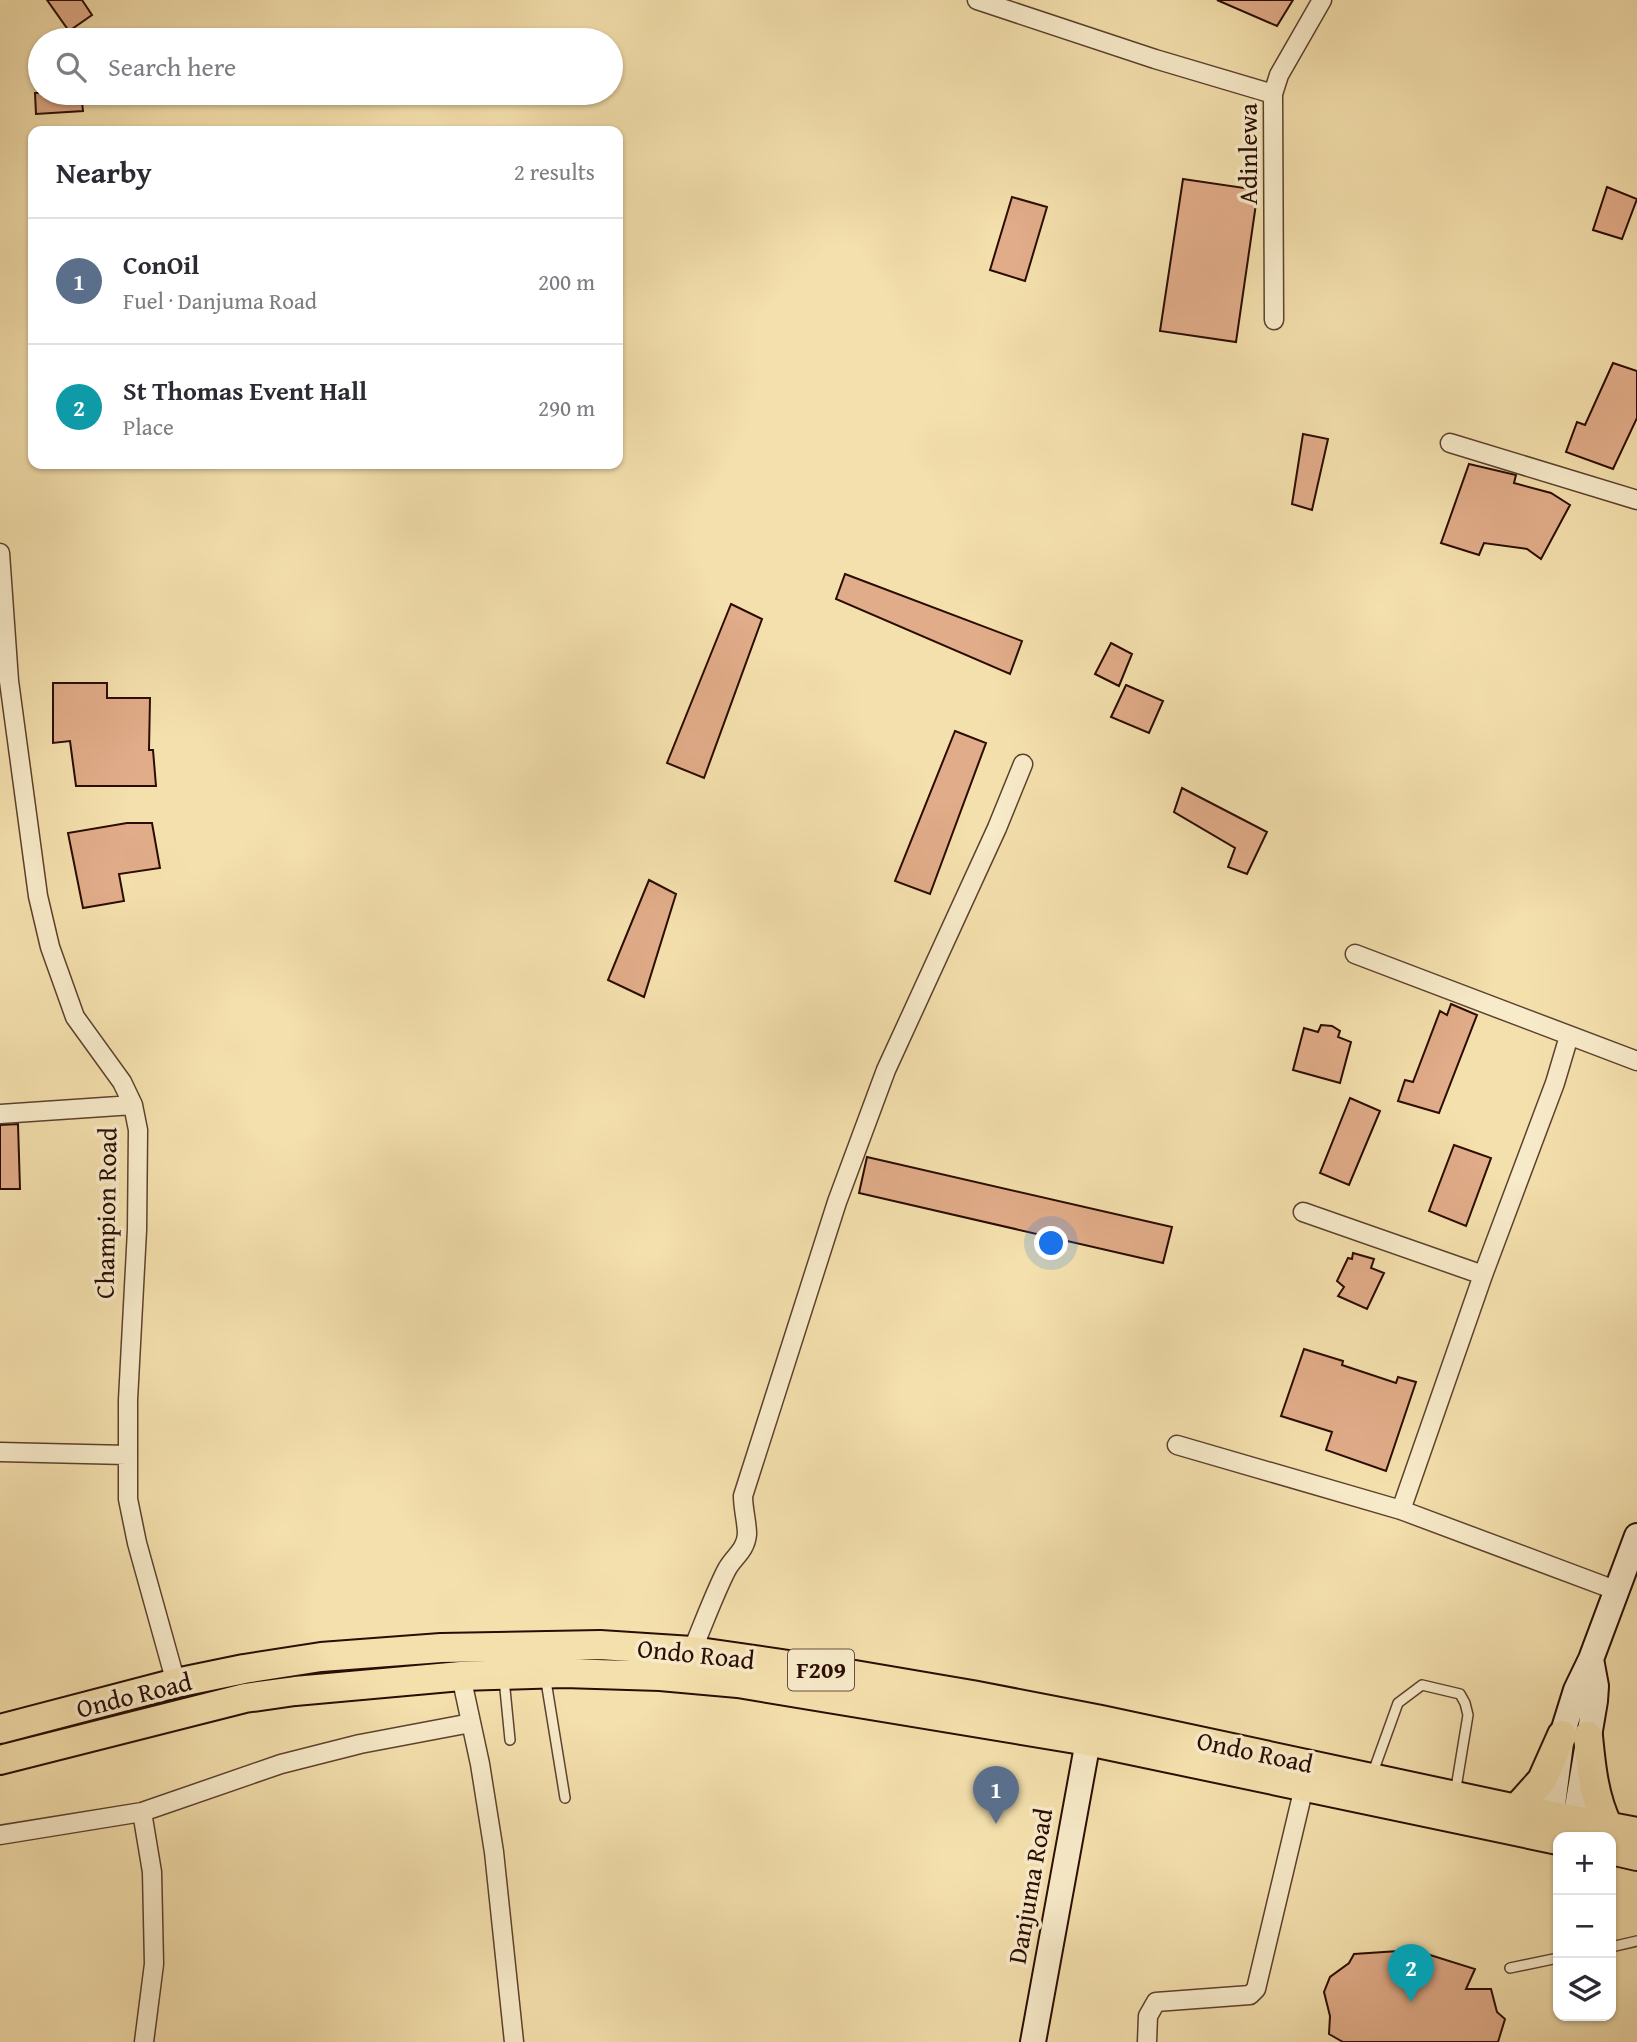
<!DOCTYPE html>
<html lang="en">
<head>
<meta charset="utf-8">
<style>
	body { margin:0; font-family:"Gentium Book Plus",serif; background:#f2f2f3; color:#2b2b33 }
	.controls { position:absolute; right:21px; bottom:21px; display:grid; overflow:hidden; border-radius:14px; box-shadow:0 2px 5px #0004 }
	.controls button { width:63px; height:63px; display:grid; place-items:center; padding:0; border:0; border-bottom:2px solid #e1e1e2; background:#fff; color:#2b2b33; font:35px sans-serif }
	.you { position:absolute; left:1052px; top:1244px; width:24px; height:24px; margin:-18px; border:5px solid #fff; border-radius:50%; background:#1a73e8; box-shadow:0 0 0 10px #1a73e833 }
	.badge { display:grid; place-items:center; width:46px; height:46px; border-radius:50%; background:#8f2418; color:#fff; font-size:23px; font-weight:700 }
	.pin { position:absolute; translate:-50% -58px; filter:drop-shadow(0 2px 4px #0008) }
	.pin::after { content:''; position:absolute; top:37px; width:24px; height:21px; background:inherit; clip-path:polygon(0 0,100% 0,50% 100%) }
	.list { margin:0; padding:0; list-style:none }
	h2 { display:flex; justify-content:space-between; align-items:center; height:91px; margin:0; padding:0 28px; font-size:30px }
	h2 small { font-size:23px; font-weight:400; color:#7c7c81 }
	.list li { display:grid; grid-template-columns:46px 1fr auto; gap:21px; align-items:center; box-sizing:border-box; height:126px; padding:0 28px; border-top:2px solid #e1e1e2 }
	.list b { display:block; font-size:26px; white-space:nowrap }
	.list p { margin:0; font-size:23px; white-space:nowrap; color:#7c7c81 }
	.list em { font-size:23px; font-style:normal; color:#7c7c81 }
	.icon { flex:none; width:38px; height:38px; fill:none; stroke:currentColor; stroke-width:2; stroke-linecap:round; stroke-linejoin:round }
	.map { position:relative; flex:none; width:1637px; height:2042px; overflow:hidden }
	.search { position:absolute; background:#fff; box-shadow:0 2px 5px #0004; left:28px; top:28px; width:595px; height:77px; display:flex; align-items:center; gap:18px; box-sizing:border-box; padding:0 24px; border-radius:38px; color:#7c7c81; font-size:26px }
	.panel { position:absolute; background:#fff; box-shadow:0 2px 5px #0004; left:28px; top:126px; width:595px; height:343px; border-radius:14px }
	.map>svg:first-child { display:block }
	.building { fill:#e1ac89; stroke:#2a0c03; stroke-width:2 }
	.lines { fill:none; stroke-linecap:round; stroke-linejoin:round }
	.lane-casing { stroke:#5c412e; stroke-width:12 }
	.street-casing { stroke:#5c412e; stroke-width:21 }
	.secondary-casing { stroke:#2a0c03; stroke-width:28 }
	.primary-casing { stroke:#2a0c03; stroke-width:32 }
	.lane { stroke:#f8ebca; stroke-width:9 }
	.street { stroke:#f8ebca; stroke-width:18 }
	.secondary { stroke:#f8ebca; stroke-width:24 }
	.primary { stroke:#f4e0ad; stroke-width:28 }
	.labels { text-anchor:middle; stroke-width:7; stroke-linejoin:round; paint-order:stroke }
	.shield { fill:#f8ebca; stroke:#684f3f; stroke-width:2 }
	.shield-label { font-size:24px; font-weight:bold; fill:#2a0c03 }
	.street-label { font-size:26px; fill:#2a0c03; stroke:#f8ebca }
</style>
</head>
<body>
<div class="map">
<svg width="1637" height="2042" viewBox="0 0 1637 2042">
	<rect width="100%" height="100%" fill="#f4e0ad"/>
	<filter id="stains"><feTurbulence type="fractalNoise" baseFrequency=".00286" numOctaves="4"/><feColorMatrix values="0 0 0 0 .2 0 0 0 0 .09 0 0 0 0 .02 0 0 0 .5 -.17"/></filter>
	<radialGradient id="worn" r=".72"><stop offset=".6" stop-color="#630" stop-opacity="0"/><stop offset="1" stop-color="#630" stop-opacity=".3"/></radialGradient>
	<path class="building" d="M47,0H82L92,15L69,31Z
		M1217,0H1293L1277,26Z
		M35,93H81L83,111L36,114Z
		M1183,179L1258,190L1236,342L1160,331Z
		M1607,187L1637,199L1622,239L1593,230Z
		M1012,197L1047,207L1025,281L990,270Z
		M1613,363L1637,371V418L1613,469L1566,452L1577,422L1585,425Z
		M1303,434L1328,439L1312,510L1292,504Z
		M1469,464L1516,475L1514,483L1551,493L1570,505L1541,559L1527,549L1484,543L1479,555L1441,543Z
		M845,574L1022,641L1010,674L836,599Z
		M731,604L762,619L704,778L667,763Z
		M1111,643L1132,654L1119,686L1095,674Z
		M53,683H107V698H150L149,750H153L156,786H76L70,741L53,743Z
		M1126,685L1163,701L1149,733L1111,717Z
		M955,731L986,743L930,894L895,881Z
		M1182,788L1267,832L1247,874L1228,867L1235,848L1174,812Z
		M127,823H152L160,868L119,874L124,901L83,908L68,833Z
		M649,880L676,894L644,997L608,980Z
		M1451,1004L1477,1015L1439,1113L1398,1101L1405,1080L1413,1082L1440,1011L1447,1015Z
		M1321,1025L1332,1026L1340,1031L1338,1037L1351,1042L1340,1083L1293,1070L1304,1028L1318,1032Z
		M1350,1098L1380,1111L1349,1185L1320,1173Z
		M18,1124L20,1189H0V1125Z
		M1454,1145L1491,1158L1466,1226L1429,1211Z
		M867,1157L1172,1227L1163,1263L859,1193Z
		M1353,1253L1374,1259L1371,1268L1384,1273L1367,1309L1338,1296L1344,1287L1337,1281L1348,1258L1352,1259Z
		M1304,1349L1343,1361L1342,1365L1396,1383L1398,1377L1416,1382L1386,1471L1326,1450L1332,1432L1281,1416Z
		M1414,1950L1475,1969L1466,1989H1491L1497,2012L1505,2019L1498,2042H1343L1329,2034L1330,2016L1324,1992L1330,1977L1349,1963L1354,1954Z"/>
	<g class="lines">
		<defs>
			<path id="lane" d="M545,1675L565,1798
				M504,1679L510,1740
				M1372,1775L1398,1703L1422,1685L1460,1694L1465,1703L1468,1715L1455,1794
				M1611,1947L1637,1941
				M1510,1968L1558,1958"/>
			<path id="street" d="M977,0L1155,59L1273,94
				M1274,320L1273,94L1279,75L1322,0
				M1450,443L1637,500
				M0,553L9,681L38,896L50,947L75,1017L122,1082L133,1105L138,1130L137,1230L128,1400V1499L137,1543L176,1683
				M1355,954L1637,1061
				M0,1114L133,1105
				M1303,1212L1483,1275
				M1177,1445L1401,1510L1615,1590
				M0,1452L127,1455
				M1401,1510L1483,1275L1555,1083L1569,1036
				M692,1651C703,1625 713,1597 726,1571C732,1558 746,1551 747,1534C747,1522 743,1509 743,1496L837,1202L886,1070L997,828L1023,764
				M461,1676L480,1764L494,1852L514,2042
				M142,1812L152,1872L154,1964L144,2042
				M0,1835L142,1812L281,1764L360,1744L471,1723
				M1147,2042L1148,2016L1156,2002L1250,1995L1256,1989L1304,1787"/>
			<path id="secondary" d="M1549,1836L1562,1735L1576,1690L1591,1659L1637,1536
				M1572,1837L1595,1701L1596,1686L1591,1659
				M1033,2042L1088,1741"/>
			<path id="primary" d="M0,1729L176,1683L244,1669L321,1657L441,1648L600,1645L692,1651L843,1673L972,1695L1101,1720L1516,1809L1637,1832
				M1588,1736C1591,1767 1594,1798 1608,1826
				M0,1760L245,1698L295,1691L461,1676L564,1673L660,1676L738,1683L1088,1741L1558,1840
				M1516,1809L1542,1780L1562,1735
				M1611,1850L1637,1856"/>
		</defs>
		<use href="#lane" class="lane-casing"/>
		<use href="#street" class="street-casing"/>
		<use href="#secondary" class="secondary-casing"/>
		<use href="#primary" class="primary-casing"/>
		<use href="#lane" class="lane"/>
		<use href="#street" class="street"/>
		<use href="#secondary" class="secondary"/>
		<use href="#primary" class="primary"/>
	</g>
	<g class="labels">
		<rect class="shield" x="788" y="1649.5" width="66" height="41" rx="5"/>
		<g class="shield-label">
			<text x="821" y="1678">F209</text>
		</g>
		<g class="street-label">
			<text transform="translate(1248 154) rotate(-90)" y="9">Adinlewa</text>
			<text transform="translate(106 1213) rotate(-89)" y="9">Champion Road</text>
			<text transform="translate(696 1654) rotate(6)" y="9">Ondo Road</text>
			<text transform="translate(134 1695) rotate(-14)" y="9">Ondo Road</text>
			<text transform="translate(1255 1752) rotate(12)" y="9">Ondo Road</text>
			<text transform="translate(1030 1886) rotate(-80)" y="9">Danjuma Road</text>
		</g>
	</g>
	<rect width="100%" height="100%" filter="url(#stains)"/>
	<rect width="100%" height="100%" fill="url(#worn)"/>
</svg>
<div class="controls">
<button>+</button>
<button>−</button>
<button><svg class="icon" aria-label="layers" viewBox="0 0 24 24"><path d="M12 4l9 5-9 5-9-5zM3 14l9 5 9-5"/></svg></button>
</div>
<div class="you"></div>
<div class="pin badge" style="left:996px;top:1824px;background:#5c6f8a">1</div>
<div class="pin badge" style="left:1411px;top:2002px;background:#0f9aa8">2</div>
<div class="search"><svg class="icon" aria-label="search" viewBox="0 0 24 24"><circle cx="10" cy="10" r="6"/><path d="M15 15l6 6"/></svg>Search here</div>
<section class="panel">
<h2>Nearby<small>2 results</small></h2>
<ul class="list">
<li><span class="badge" style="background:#5c6f8a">1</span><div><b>ConOil</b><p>Fuel · Danjuma Road</p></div><em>200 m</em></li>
<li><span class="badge" style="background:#0f9aa8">2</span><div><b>St Thomas Event Hall</b><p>Place</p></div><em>290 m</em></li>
</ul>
</section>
</div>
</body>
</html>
